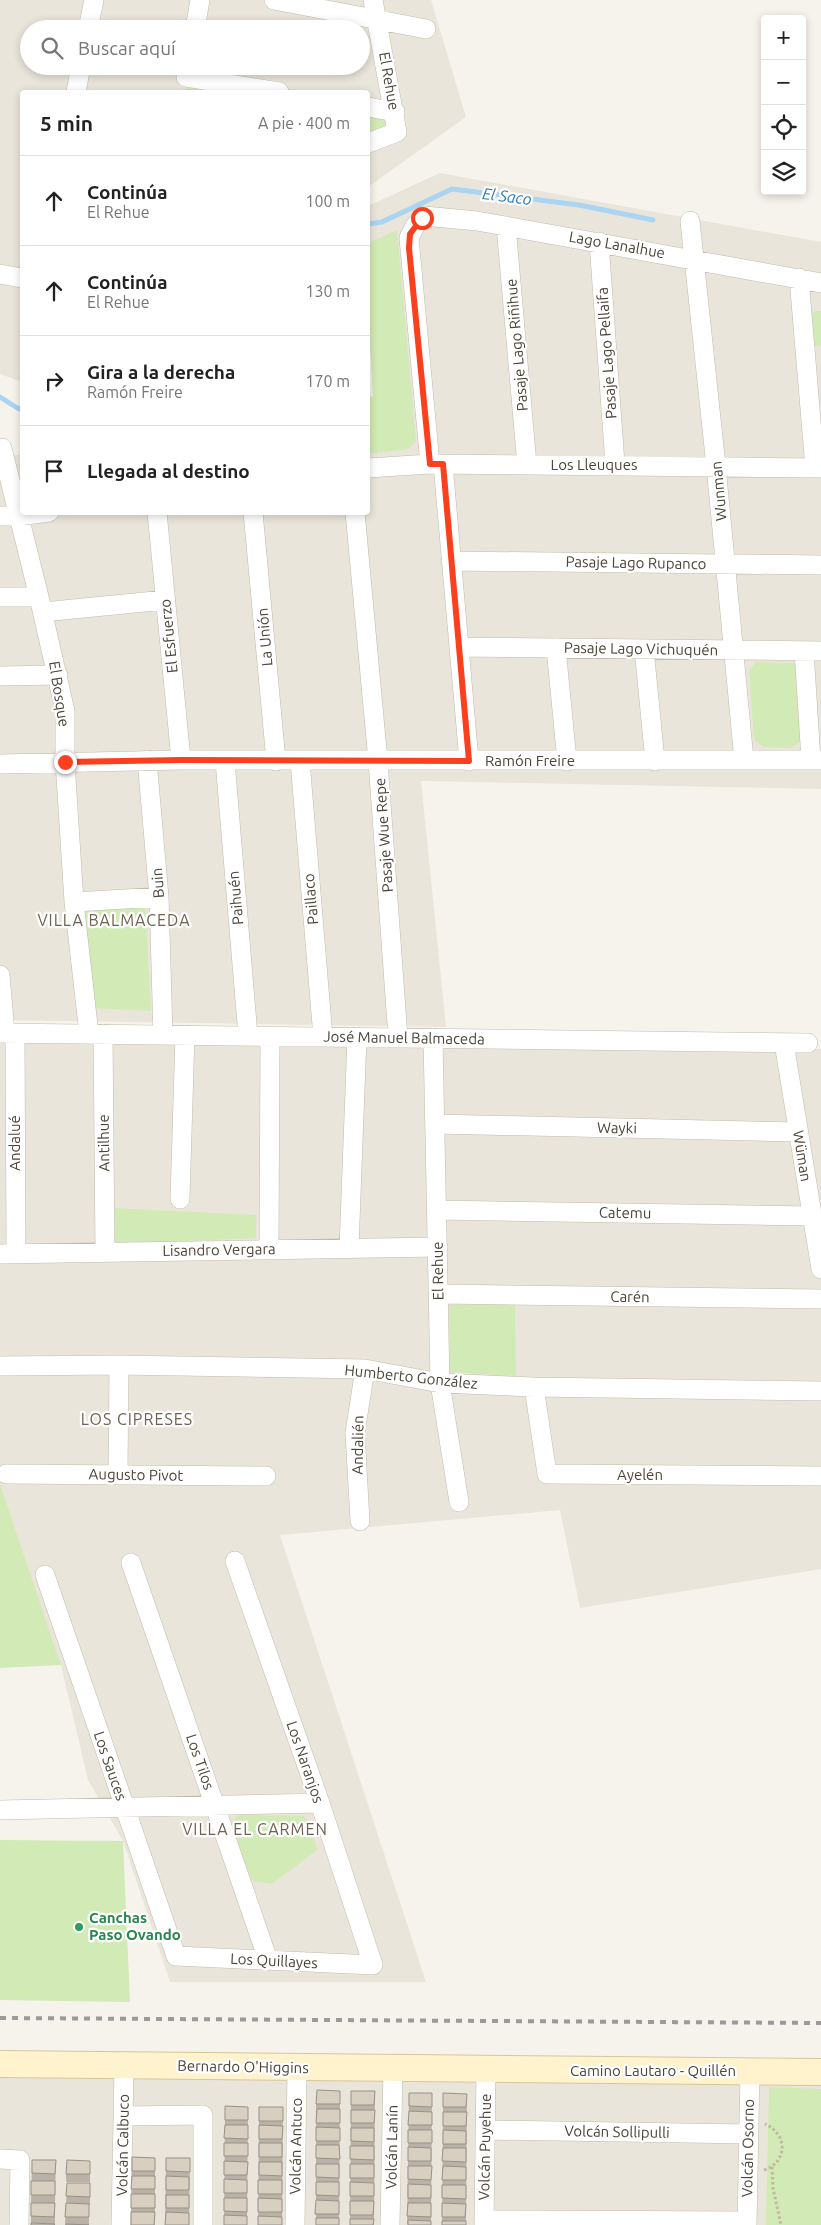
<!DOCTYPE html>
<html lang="es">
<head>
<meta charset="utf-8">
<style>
	body { margin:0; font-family:Ubuntu,sans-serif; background:#f2f2f2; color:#222 }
	.controls { position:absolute; right:15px; top:15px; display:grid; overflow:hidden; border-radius:5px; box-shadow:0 2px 8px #0003 }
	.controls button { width:45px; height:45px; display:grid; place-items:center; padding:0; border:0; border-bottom:1px solid #e0e0e0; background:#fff; color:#222; font:25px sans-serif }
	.stop { position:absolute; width:15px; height:15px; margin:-11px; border:4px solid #fc3f1d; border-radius:50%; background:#fff }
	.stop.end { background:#fc3f1d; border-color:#fff; box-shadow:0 1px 5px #0008 }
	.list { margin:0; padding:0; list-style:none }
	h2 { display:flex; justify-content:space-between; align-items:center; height:65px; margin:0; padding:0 20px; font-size:21px }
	h2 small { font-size:16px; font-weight:400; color:#767676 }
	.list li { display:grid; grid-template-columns:32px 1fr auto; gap:15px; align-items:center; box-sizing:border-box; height:90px; padding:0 20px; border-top:1px solid #e0e0e0 }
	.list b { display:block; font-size:19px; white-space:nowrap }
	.list p { margin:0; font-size:16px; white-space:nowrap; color:#767676 }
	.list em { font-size:16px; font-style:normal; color:#767676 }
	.icon { flex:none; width:28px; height:28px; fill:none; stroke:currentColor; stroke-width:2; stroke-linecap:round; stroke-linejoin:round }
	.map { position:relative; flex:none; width:821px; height:2225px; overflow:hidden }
	.search { position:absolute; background:#fff; box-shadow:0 2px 8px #0003; left:20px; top:20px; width:350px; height:55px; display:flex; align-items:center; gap:12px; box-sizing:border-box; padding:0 18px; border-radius:28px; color:#767676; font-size:19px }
	.panel { position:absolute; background:#fff; box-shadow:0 2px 8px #0003; left:20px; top:90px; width:350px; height:425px; border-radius:5px }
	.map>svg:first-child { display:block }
	.residential { fill:#eae5da; fill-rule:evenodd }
	.green { fill:#d2eab5 }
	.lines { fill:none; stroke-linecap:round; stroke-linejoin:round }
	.stream { stroke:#a9d4f2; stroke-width:5 }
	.street-casing { stroke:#c2bbae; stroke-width:20 }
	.secondary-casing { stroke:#d6c79b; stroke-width:28 }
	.path { stroke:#c4b79f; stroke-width:3; stroke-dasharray:2.5 2.5; stroke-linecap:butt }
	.street { stroke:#fff; stroke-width:19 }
	.secondary { stroke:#fff3cd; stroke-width:26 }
	.rail { stroke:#9a9a9a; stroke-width:4; stroke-dasharray:6 6; stroke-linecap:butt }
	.wall { fill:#bab2a6 }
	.building { fill:#d8cfc1; stroke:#979187 }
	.route { stroke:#fc3f1d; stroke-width:6 }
	.leisure-dot { fill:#2e9e5b; stroke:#fff; stroke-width:2 }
	.labels { text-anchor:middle; stroke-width:4.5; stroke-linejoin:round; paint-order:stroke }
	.street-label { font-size:15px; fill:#4b4439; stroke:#fff }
	.leisure-label { font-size:15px; font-weight:bold; fill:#27864d; stroke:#fff; text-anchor:start }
	.water-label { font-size:16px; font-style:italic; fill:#2e7ab2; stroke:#fff }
	.neighbourhood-label { font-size:16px; letter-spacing:1px; fill:#6e6250; stroke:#fff }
</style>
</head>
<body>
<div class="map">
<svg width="821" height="2225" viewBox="0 0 821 2225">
	<rect width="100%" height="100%" fill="#f6f3ec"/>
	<path class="residential" d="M0,0H431L466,117L368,187V92H22V382L0,374ZM29,29H361V66H29Z
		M440,173L821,242V789L421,781L446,1027L0,1020V458L22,454V512H368V398L373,396L368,305V206Z
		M0,1041L765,1051L821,1049V1569L580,1608L560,1510L280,1535L426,1982H170L123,1841L88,1780L61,1665L0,1483Z
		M0,2074L821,2082V2225H0Z"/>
	<path class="green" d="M188,79L262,92H186Z
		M368,111L390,115L392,130L368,140Z
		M397,230L416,441L407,449L368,454V398L373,396L368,305V240L371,242Z
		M821,311V346H813L810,312Z
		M756,662L793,663L799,670L802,740L792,748L764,747L754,740L749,670Z
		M145,905L151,1011L92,1008L81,910Z
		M113,1208L256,1215V1238L114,1244Z
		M515,1303L516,1376L450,1372L449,1305Z
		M0,1483L61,1665L0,1668Z
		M239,1815L303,1816L309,1821L317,1850L272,1884L252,1881L230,1823Z
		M0,1840L123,1841L130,2002L0,2000Z
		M769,2087L821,2089V2225H766Z"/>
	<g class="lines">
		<path class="stream" d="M368,224L382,222L452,189L579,205L653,220
			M0,397L19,409L22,407"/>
		<defs>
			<path id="street" d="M274,0L426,29
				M88,29L94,0
				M195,29L200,0
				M186,77L279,92
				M76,92L81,66
				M368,107L395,112
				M368,143L397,132L373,0
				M690,221L716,466L744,760
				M506,226L527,465
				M599,242L615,464
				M0,274L22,278
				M799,278L815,468
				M2,448L39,597L65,711V762L74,902L89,1034
				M430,464L409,238L415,226L424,216L477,221L821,283
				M443,464L469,761
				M368,468L430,464L821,468
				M157,512L181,760
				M253,512L276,761
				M355,512L378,761L398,1038
				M0,516H18L49,512
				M451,561L821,565
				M0,597H39
				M43,612L165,600
				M460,647L821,651
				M556,648L567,761
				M644,649L655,761
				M804,651L811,760
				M0,676L58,675
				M147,760L159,897L163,1035
				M225,761L248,1036
				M300,761L323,1037
				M0,764L181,760H821
				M74,902L159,897
				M0,975L5,1033
				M0,1033L808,1043
				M15,1033L16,1253
				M103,1034L105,1252
				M433,1038L440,1383L459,1502
				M784,1043L821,1269
				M435,1124L798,1132
				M180,1199L185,1035
				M437,1210L812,1216
				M349,1248L357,1037
				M269,1249L270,1036
				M0,1254L438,1247
				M439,1294L821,1299
				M0,1366L119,1365L365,1369L440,1383L534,1387L821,1391
				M534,1387L547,1474L821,1476
				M6,1474L266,1476
				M118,1474L119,1365
				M360,1521L355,1433L365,1369
				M131,1563L268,1960
				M45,1575L176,1956L373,1965L320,1803L235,1561
				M0,1810L320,1803
				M123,2116L203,2115V2225
				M485,2130L749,2134
				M0,2159L20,2160L19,2225
				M484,2220L747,2221
				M121,2225L124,2066
				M295,2225L297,2067
				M390,2225L393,2068
				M484,2225L486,2069
				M747,2225L750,2071"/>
			<path id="secondary" d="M0,2064L821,2072"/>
		</defs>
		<use href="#street" class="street-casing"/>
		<use href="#secondary" class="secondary-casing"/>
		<path class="path" d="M772,2167L773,2188L781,2225
			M764,2170C788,2162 788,2134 765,2124"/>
		<use href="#street" class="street"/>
		<use href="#secondary" class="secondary"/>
		<path class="rail" d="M0,2018L821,2023"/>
	</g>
	<path class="wall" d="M340,2091L339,2225H316V2104Z
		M351,2091H375L374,2225H350Z
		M409,2093H432L431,2225L407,2224Z
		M467,2094L466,2225H442L443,2107Z
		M225,2106L248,2107L247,2225H224Z
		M259,2107H283L282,2225H258Z
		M132,2157L155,2158V2225H131Z
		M166,2158H190L189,2225H165Z
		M32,2160H56L55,2203H31Z
		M90,2161V2182H66V2174Z
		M67,2183H90V2205H89V2225H65Z
		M31,2203H55V2225H31Z"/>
	<path class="building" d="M317,2090L340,2091V2104H316Z
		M351,2091H375L374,2105H351Z
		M409,2093H432V2107L409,2106Z
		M443,2093L467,2094L466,2107H443Z
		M225,2106L248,2107V2120H225Z
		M259,2107H283V2121H259Z
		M317,2109H340V2123H316Z
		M351,2110H375L374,2123H351Z
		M409,2111L432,2112V2125H408Z
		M443,2112H467L466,2126H443Z
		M225,2125H248V2139L224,2138Z
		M259,2125L283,2126L282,2139H259Z
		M316,2127L340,2128V2141H316Z
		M351,2128H374V2142L351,2141Z
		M408,2130H432V2143H408Z
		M443,2130L466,2131V2144H443Z
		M224,2143H248V2156H224Z
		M259,2143H282V2157H259Z
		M316,2145H339L340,2159L316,2158Z
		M350,2146H374V2160L350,2159Z
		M408,2147L431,2148V2161H408Z
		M443,2148H466V2162L442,2161Z
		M132,2157L155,2158V2171H132Z
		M166,2158H190V2172L166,2171Z
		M32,2160H56L55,2174L32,2173Z
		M67,2160L90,2161V2174H66Z
		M224,2161L248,2162L247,2175H224Z
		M259,2162H282V2176L259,2175Z
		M316,2164H339V2178L316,2177Z
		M350,2164H374V2178H350Z
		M408,2166H432L431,2180L408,2179Z
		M443,2166L466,2167V2180H442Z
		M132,2176H155V2189H131Z
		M166,2176L189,2177V2190H166Z
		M224,2179L247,2180V2193H224Z
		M258,2180H282V2194H258Z
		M31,2181H55V2195H31Z
		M316,2182H339V2196L316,2195Z
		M350,2182L374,2183V2196H350Z
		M67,2183H90V2197L66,2196Z
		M408,2184L431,2185V2198H408Z
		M442,2185H466V2199L442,2198Z
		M131,2194H155V2208H131Z
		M166,2195H189V2208H166Z
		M224,2198H247V2212L224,2211Z
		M258,2198L282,2199V2212H258Z
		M316,2200L339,2201V2214H315Z
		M350,2201H374L373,2215H350Z
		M31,2203H55L54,2217L31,2216Z
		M66,2203L89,2204V2217H65Z
		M408,2203H431V2217L407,2216Z
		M442,2203L466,2204L465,2217H442Z
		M131,2212H155L154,2225H131Z
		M166,2212L189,2213V2225H165Z
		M224,2215L247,2216V2225H224Z
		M258,2216L282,2217V2225H258Z
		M316,2218H339V2225H316Z
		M350,2219H374L373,2225H350Z
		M408,2220L431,2221V2225H408Z
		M442,2221H466V2225H442Z
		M31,2223L55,2224L54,2225H31Z
		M66,2224L89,2225H66Z"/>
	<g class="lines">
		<path class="route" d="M65,762L181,760L469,761L443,464H430L409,248L410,234L422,218"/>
	</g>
	<circle class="leisure-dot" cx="79" cy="1927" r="5"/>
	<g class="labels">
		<g class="street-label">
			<text transform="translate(389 81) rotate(80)" y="5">El Rehue</text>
			<text transform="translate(617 245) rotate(10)" y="5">Lago Lanalhue</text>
			<text transform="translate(517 345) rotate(-95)" y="5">Pasaje Lago Riñihue</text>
			<text transform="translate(607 353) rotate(-94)" y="5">Pasaje Lago Pellaifa</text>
			<text x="594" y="470">Los Lleuques</text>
			<text transform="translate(719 491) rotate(-95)" y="5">Wunman</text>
			<text transform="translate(636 563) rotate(1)" y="5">Pasaje Lago Rupanco</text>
			<text transform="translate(169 636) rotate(-96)" y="5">El Esfuerzo</text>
			<text transform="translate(265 637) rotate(-95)" y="5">La Unión</text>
			<text transform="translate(641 649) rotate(1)" y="5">Pasaje Lago Vichuquén</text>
			<text transform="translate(59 694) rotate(81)" y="5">El Bosque</text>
			<text x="530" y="766">Ramón Freire</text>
			<text transform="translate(384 835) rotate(-94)" y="5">Pasaje Wue Repe</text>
			<text transform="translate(158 883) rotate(-94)" y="5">Buin</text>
			<text transform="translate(236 898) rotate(-95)" y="5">Paihuén</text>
			<text transform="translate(311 899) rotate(-95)" y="5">Paillaco</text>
			<text transform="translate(404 1038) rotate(1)" y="5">José Manuel Balmaceda</text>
			<text transform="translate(617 1128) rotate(1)" y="5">Wayki</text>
			<text transform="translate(15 1143) rotate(-90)" y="5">Andalué</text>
			<text transform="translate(104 1143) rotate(-91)" y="5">Antilhue</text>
			<text transform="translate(802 1156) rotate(81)" y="5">Wüman</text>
			<text transform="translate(625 1213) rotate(1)" y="5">Catemu</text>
			<text transform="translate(219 1250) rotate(-1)" y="5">Lisandro Vergara</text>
			<text transform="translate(438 1271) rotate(-91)" y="5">El Rehue</text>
			<text transform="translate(630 1297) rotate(1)" y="5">Carén</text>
			<text transform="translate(411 1377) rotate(6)" y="5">Humberto González</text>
			<text transform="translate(358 1445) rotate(-89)" y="5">Andalién</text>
			<text transform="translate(136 1475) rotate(1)" y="5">Augusto Pivot</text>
			<text x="640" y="1480">Ayelén</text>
			<text transform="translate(200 1762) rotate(71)" y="5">Los Tilos</text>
			<text transform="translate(305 1762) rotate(71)" y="5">Los Naranjos</text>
			<text transform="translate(110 1766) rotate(71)" y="5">Los Sauces</text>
			<text transform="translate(274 1961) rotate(3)" y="5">Los Quillayes</text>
			<text transform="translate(243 2067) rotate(1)" y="5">Bernardo O'Higgins</text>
			<text x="653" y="2076">Camino Lautaro - Quillén</text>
			<text transform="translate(617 2132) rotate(1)" y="5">Volcán Sollipulli</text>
			<text transform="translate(123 2145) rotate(-89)" y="5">Volcán Calbuco</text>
			<text transform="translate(296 2146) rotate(-89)" y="5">Volcán Antuco</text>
			<text transform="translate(392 2147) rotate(-89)" y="5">Volcán Lanín</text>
			<text transform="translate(485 2147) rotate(-89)" y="5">Volcán Puyehue</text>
			<text transform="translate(748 2148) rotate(-89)" y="5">Volcán Osorno</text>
		</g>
		<g class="leisure-label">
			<text x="89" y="1923">Canchas<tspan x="89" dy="17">Paso Ovando</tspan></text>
		</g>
		<g class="water-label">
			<text transform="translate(507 196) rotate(7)" y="6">El Saco</text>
		</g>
		<g class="neighbourhood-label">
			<text x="114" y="926">VILLA BALMACEDA</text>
			<text x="137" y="1425">LOS CIPRESES</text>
			<text x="255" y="1835">VILLA EL CARMEN</text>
		</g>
	</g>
</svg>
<div class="controls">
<button>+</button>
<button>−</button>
<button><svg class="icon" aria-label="locate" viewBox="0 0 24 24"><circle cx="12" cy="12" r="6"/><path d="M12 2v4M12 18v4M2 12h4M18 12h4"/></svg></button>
<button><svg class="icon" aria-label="layers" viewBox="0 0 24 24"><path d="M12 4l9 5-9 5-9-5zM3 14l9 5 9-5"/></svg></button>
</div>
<div class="stop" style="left:422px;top:218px"></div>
<div class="stop end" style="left:65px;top:762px"></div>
<div class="search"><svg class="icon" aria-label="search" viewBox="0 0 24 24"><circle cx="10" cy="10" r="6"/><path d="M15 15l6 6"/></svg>Buscar aquí</div>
<section class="panel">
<h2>5 min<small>A pie · 400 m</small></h2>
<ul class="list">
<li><svg class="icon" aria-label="ahead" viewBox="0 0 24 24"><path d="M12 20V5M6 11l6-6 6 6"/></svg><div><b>Continúa</b><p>El Rehue</p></div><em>100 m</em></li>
<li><svg class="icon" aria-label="ahead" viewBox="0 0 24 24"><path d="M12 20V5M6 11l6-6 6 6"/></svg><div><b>Continúa</b><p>El Rehue</p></div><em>130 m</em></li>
<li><svg class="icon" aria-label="right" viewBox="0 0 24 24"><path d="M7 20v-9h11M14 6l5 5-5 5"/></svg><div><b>Gira a la derecha</b><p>Ramón Freire</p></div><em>170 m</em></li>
<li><svg class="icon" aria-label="arrive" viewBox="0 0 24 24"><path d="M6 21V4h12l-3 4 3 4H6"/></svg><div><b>Llegada al destino</b></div></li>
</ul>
</section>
</div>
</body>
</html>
